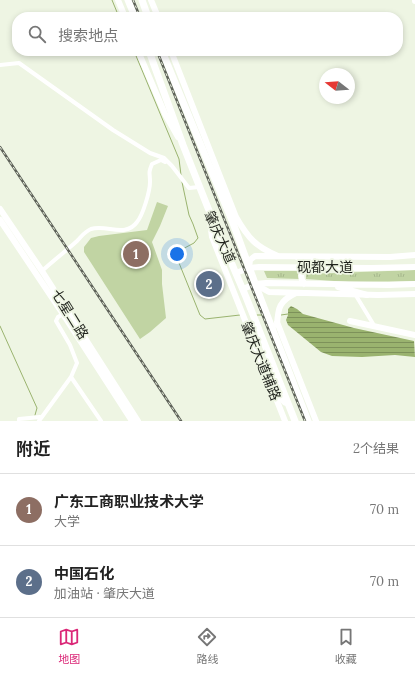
<!DOCTYPE html>
<html lang="zh">
<head>
<meta charset="utf-8">
<style>
	body { margin:0; font-family:Lora,"Noto Sans SC",serif; background:#f6f6f6; color:#222 }
	.compass { position:absolute; left:319px; top:68px; width:36px; height:36px; border-radius:50%; background:#fff; box-shadow:0 2px 6px #0003; rotate:287deg }
	.you { position:absolute; left:177px; top:254px; width:14px; height:14px; margin:-10px; border:3px solid #fff; border-radius:50%; background:#1a73e8; box-shadow:0 0 0 6px #1a73e833 }
	.badge { display:grid; place-items:center; width:26px; height:26px; border-radius:50%; background:#db2777; color:#fff; font-size:13px; font-weight:700 }
	.pin { position:absolute; translate:-50% -50%; border:2px solid #fff; box-shadow:0 1px 4px #0006 }
	.list { margin:0; padding:0; list-style:none }
	h2 { display:flex; justify-content:space-between; align-items:center; height:52px; margin:0; padding:0 16px; font-size:17px }
	h2 small { font-size:13px; font-weight:400; color:#767676 }
	.list li { display:grid; grid-template-columns:26px 1fr auto; gap:12px; align-items:center; box-sizing:border-box; height:72px; padding:0 16px; border-top:1px solid #e0e0e0 }
	.list b { display:block; font-size:15px; white-space:nowrap }
	.list p { margin:0; font-size:13px; white-space:nowrap; color:#767676 }
	.list em { font-size:13px; font-style:normal; color:#767676 }
	.icon { flex:none; width:22px; height:22px; fill:none; stroke:currentColor; stroke-width:2; stroke-linecap:round; stroke-linejoin:round }
	.map { position:relative; flex:none; width:415px; height:421px; overflow:hidden }
	.search { position:absolute; background:#fff; box-shadow:0 2px 6px #0003; left:12px; right:12px; top:12px; height:44px; display:flex; align-items:center; gap:10px; box-sizing:border-box; padding:0 14px; border-radius:16px; color:#767676; font-size:15px }
	.sheet { height:196px; background:#fff }
	nav { display:flex; justify-content:space-around; align-items:center; box-sizing:border-box; height:56px; border-top:1px solid #e0e0e0; background:#fff; font-size:11px; color:#767676 }
	nav a { display:grid; justify-items:center; gap:2px }
	nav .on { color:#db2777 }
	.map>svg:first-child { display:block }
	.grass { fill:url(#grass-tufts) }
	.pitch { fill:#c1d4a3 }
	.water { fill:url(#water-rules) }
	.lines { fill:none; stroke-linecap:round; stroke-linejoin:round }
	.stream { stroke:#9ab36f; stroke-width:1 }
	.street { stroke:#fff; stroke-width:4 }
	.secondary { stroke:#fff; stroke-width:6 }
	.primary { stroke:#fff; stroke-width:6 }
	.highway { stroke:#fff; stroke-width:7 }
	.rail-casing { stroke:#5e6259; stroke-width:2.5 }
	.rail { stroke:#eef5e3; stroke-width:1; stroke-dasharray:3; stroke-linecap:butt }
	.labels { text-anchor:middle; stroke-width:3.5; stroke-linejoin:round; paint-order:stroke }
	.street-label { font-size:14px; fill:#1f221c; stroke:#eef5e3 }
</style>
</head>
<body>
<div class="map">
<svg width="415" height="421" viewBox="0 0 415 421">
	<defs>
		<pattern id="grass-tufts" width="24" height="20" patternUnits="userSpaceOnUse"><rect width="24" height="20" fill="#c1d4a3"/><path d="M3 7l-1-3M5 7V3M7 7l1-3M15 17l-1-3M17 17v-4M19 17l1-3" fill="none" stroke="#a5b68c"/></pattern>
		<pattern id="water-rules" width="6" height="5" patternUnits="userSpaceOnUse"><rect width="6" height="5" fill="#9ab36f"/><path d="M0 2.5h6" fill="none" stroke="#7d915a"/></pattern>
	</defs>
	<rect width="100%" height="100%" fill="#eef5e3"/>
	<path class="grass" d="M415,270V281L348,282L306,279V274Z
		M264,271H299L300,279L267,278Z"/>
	<path class="pitch" d="M157,202L168,206L160,226L152,242L162,270V284L166,318L150,332L140,339L84,252V247L91,238L99,236L147,230Z"/>
	<path class="water" d="M291,306L297,309L303,314L354,328L414,341L415,357L395,355L362,357L332,356L321,352L288,325L286,320L288,315V309Z"/>
	<g class="lines">
		<path class="stream" d="M112,0L119,17
			M134,51L179,159L181,175
			M182,182L189,215L193,224L198,238L194,243L175,253L200,315L205,319L240,315
			M257,315H264
			M281,315L288,314
			M0,326L37,408L35,415"/>
		<path class="street" d="M0,65L19,63L113,130L150,153L164,158L172,166L189,188L199,187
			M42,271C54,260 66,251 77,241C82,236 84,232 91,229C106,224 126,238 137,222C143,215 150,191 150,182C150,172 148,174 152,164L161,160L165,162
			M355,294L375,327
			M71,377L101,421
			M19,421V419L40,417
			M39,421L71,377L77,363L70,345L56,321L58,317L63,314"/>
		<path class="secondary" d="M118,0L125,17
			M151,0L158,17
			M415,0V1
			M138,51L165,114L178,137
			M171,51L236,217C248,238 256,247 278,256
			M0,209L42,271L138,421
			M209,214L212,237L285,421
			M0,220L63,314L132,421
			M249,268L250,260L255,256L390,257L415,255
			M255,284L269,292L378,295L415,294
			M350,321L415,335
			M277,322L316,421
			M277,325C278,308 279,301 296,293"/>
		<path class="primary" d="M297,257L328,265
			M236,273L249,268L259,267L371,268L415,267
			M304,284C300,277 300,274 305,267
			M338,287L367,295
			M243,289L255,284L266,283L389,285L415,284"/>
		<path class="highway" d="M128,0L135,17
			M142,0L148,17
			M149,51L183,145L208,208L246,297L295,421
			M162,51L233,223L260,297L308,421
			M270,384L285,402"/>
		<defs>
			<path id="rail" d="M133,0L140,17
				M157,51L305,421
				M0,147L181,421"/>
		</defs>
		<use href="#rail" class="rail-casing"/>
		<use href="#rail" class="rail"/>
	</g>
	<g class="labels">
		<g class="street-label">
			<text transform="translate(220 237) rotate(66)" y="5">肇庆大道</text>
			<text x="325" y="272">砚都大道</text>
			<text transform="translate(70 314) rotate(58)" y="5">七星二路</text>
			<text transform="translate(261 361) rotate(68)" y="5">肇庆大道辅路</text>
		</g>
	</g>
</svg>
<svg class="compass" viewBox="-18 -18 36 36"><path d="M0-13l5 13h-10z" fill="#e53935"/><path d="M0 13l5-13h-10z" fill="#767676"/></svg>
<div class="you"></div>
<div class="pin badge" style="left:136px;top:254px;background:#8d6e63">1</div>
<div class="pin badge" style="left:209px;top:284px;background:#5c6f8a">2</div>
<div class="search"><svg class="icon" aria-label="search" viewBox="0 0 24 24"><circle cx="10" cy="10" r="6"/><path d="M15 15l6 6"/></svg>搜索地点</div>
</div>
<section class="sheet">
<h2>附近<small>2个结果</small></h2>
<ul class="list">
<li><span class="badge" style="background:#8d6e63">1</span><div><b>广东工商职业技术大学</b><p>大学</p></div><em>70 m</em></li>
<li><span class="badge" style="background:#5c6f8a">2</span><div><b>中国石化</b><p>加油站 · 肇庆大道</p></div><em>70 m</em></li>
</ul>
</section>
<nav>
<a class="on"><svg class="icon" aria-label="map" viewBox="0 0 24 24"><path d="M3 6l6-2 6 2 6-2v14l-6 2-6-2-6 2zM9 4v14M15 6v14"/></svg>地图</a>
<a><svg class="icon" aria-label="directions" viewBox="0 0 24 24"><path d="M12 3l9 9-9 9-9-9zM9 14v-3h6M13 9l2 2-2 2"/></svg>路线</a>
<a><svg class="icon" aria-label="saved" viewBox="0 0 24 24"><path d="M7 4h10v16l-5-4-5 4z"/></svg>收藏</a>
</nav>
</body>
</html>
